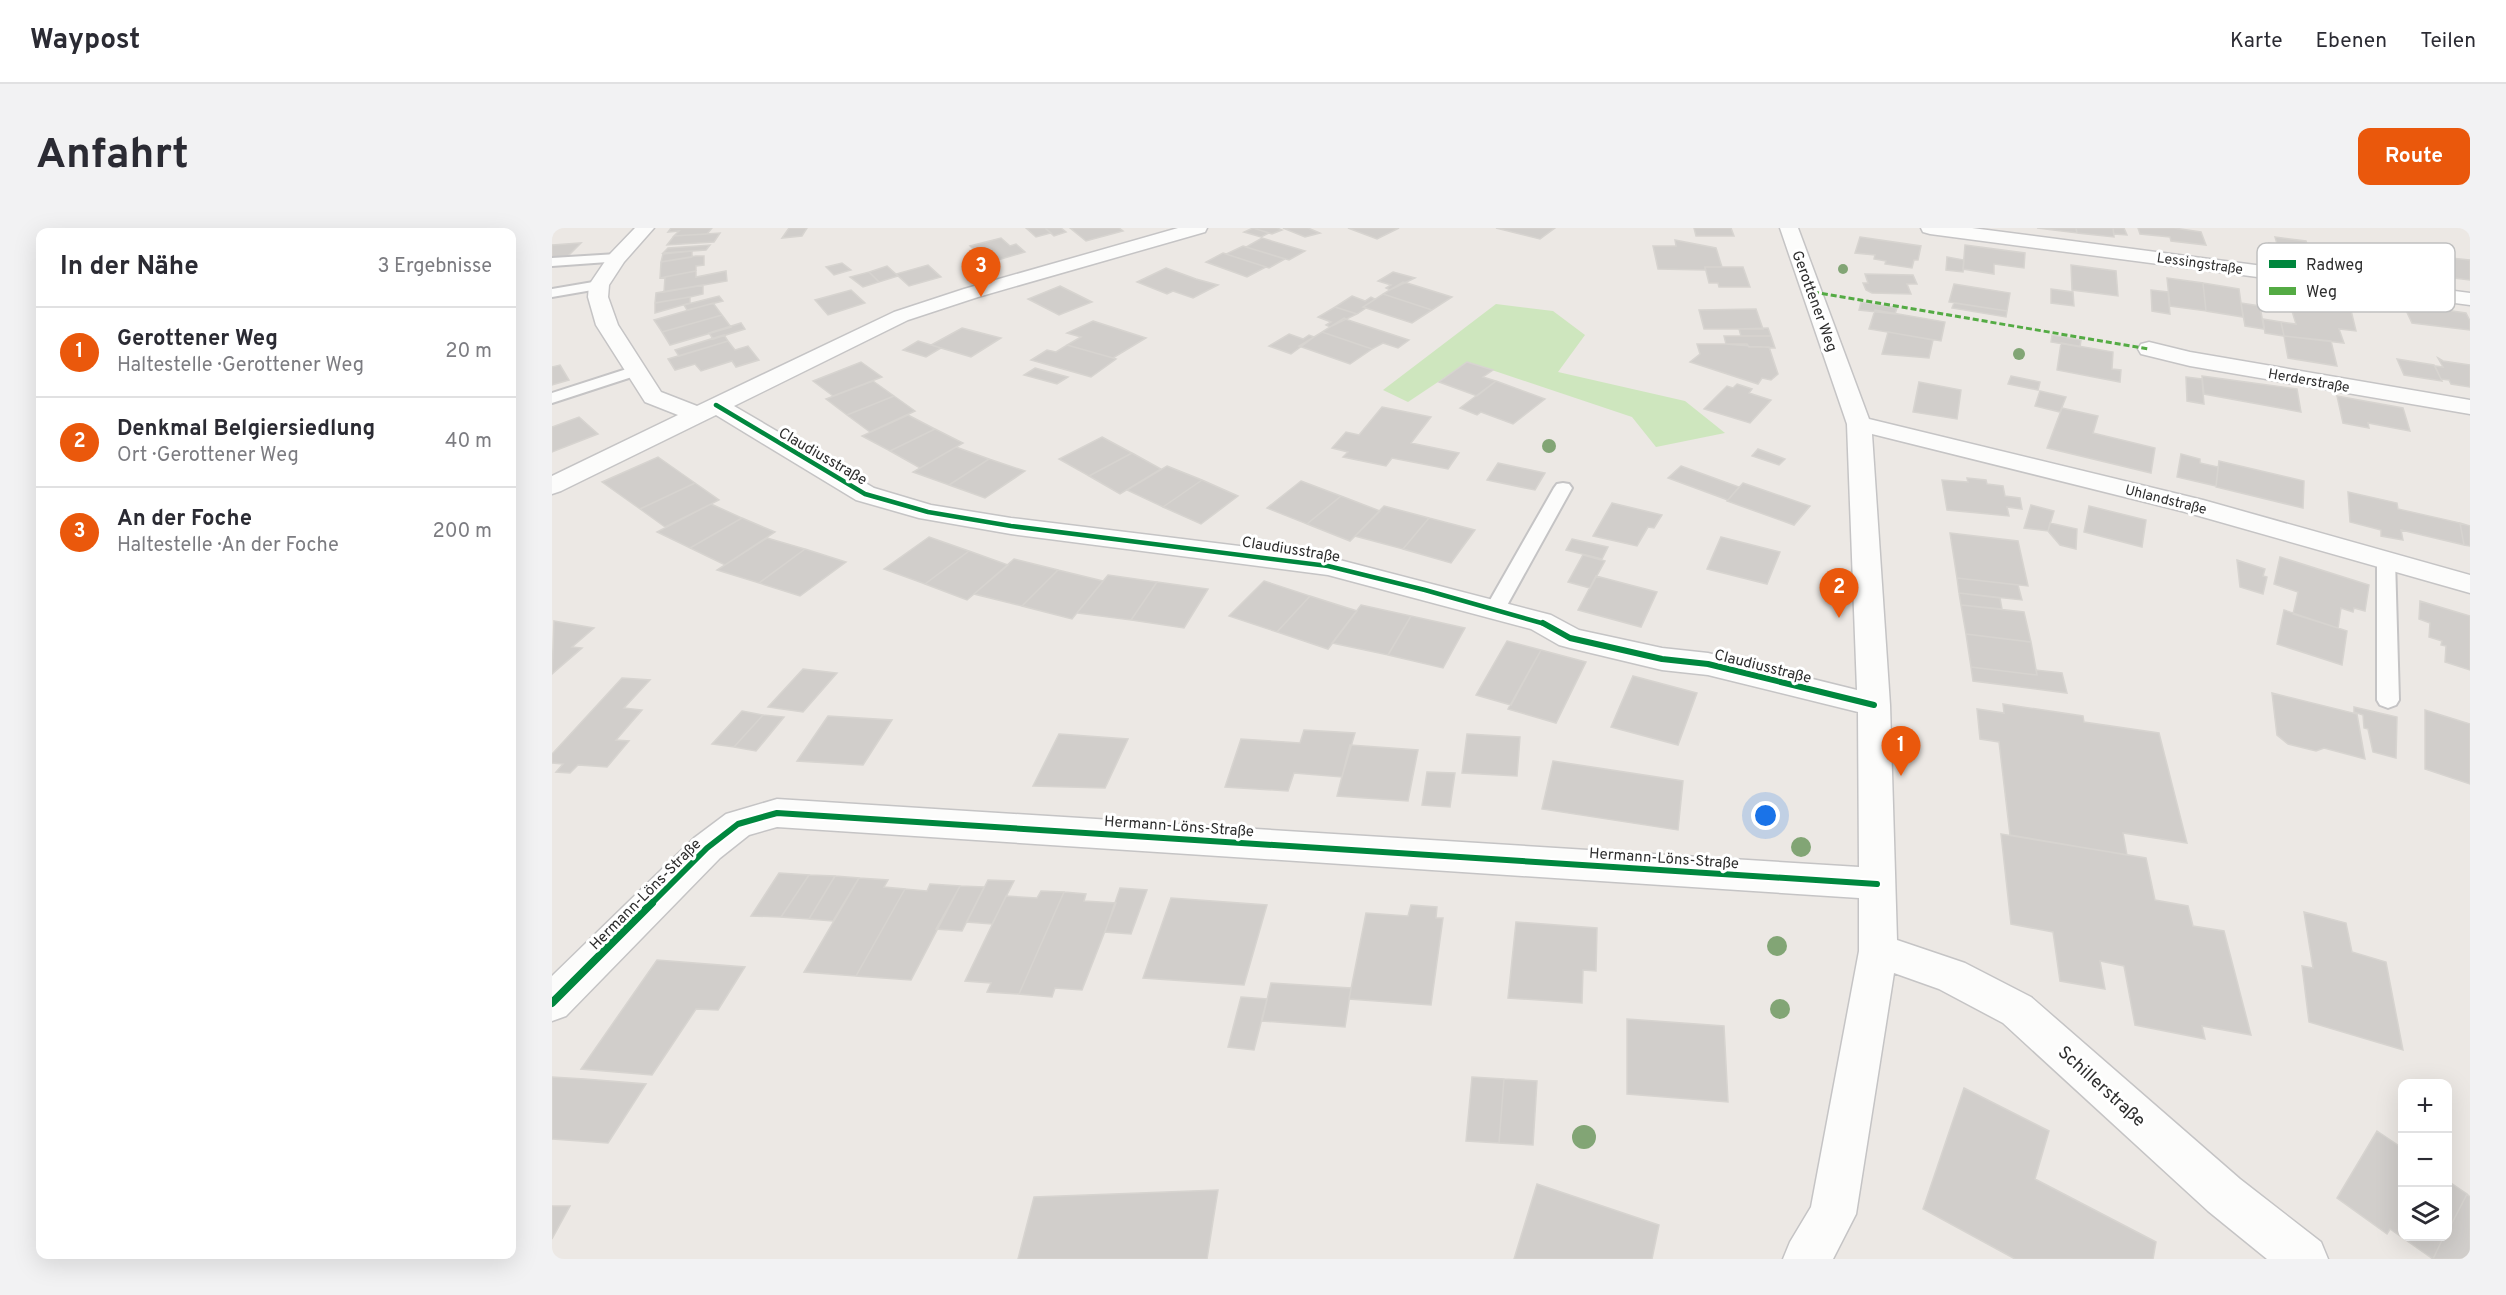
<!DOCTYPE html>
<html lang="de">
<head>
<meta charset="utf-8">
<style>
	body { margin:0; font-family:Overpass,sans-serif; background:#f2f2f3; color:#2b2b33 }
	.controls { position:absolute; right:18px; bottom:18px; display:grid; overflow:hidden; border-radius:12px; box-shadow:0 6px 24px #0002 }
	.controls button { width:54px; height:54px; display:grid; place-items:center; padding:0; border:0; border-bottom:2px solid #e1e1e2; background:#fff; color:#2b2b33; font:30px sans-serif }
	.you { position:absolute; left:1214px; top:588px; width:21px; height:21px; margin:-15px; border:4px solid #fff; border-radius:50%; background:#1a73e8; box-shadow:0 0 0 9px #1a73e833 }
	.badge { display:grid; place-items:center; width:39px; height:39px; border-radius:50%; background:#ea580c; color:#fff; font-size:20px; font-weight:700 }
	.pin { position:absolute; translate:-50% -50px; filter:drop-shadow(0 2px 3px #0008) }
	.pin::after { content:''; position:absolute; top:32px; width:21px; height:18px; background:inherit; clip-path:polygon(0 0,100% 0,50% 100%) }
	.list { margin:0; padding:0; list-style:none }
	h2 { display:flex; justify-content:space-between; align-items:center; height:78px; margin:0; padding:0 24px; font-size:26px }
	h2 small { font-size:20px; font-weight:400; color:#7c7c81 }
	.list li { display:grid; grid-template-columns:39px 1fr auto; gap:18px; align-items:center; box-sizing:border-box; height:90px; padding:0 24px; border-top:2px solid #e1e1e2 }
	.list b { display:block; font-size:22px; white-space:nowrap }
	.list p { margin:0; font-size:20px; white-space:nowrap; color:#7c7c81 }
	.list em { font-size:20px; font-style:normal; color:#7c7c81 }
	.icon { flex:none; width:33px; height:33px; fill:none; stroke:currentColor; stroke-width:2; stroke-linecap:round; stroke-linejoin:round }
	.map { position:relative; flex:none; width:1918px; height:1031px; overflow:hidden; border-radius:12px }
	header { display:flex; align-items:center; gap:36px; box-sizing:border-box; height:84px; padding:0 30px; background:#fff; border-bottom:2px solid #e1e1e2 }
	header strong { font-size:28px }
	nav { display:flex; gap:33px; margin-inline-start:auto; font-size:21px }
	.intro { display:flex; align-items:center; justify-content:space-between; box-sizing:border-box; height:144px; padding:0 36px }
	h1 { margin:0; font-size:42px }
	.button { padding:15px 27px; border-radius:12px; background:#ea580c; color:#fff; font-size:21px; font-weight:700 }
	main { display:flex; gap:36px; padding:0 36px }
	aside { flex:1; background:#fff; border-radius:12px; box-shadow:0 6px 24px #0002 }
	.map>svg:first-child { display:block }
	.green { fill:#cee6be }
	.building { fill:#d1cecb; stroke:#d7d4d0; stroke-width:1.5 }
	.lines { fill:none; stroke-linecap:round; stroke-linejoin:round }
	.service-casing { stroke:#c5c4c5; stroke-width:4 }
	.minor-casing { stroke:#c5c4c5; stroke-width:3 }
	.service { fill:#fcfcfb; fill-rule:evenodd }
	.minor { fill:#fcfcfb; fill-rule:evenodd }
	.quiet { stroke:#54ab44; stroke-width:3; stroke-dasharray:6 3; stroke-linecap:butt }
	.cycleway-far2-casing { stroke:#fff; stroke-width:8 }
	.cycleway-far1-casing { stroke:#fff; stroke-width:10 }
	.cycleway-casing { stroke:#fff; stroke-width:11 }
	.cycleway-far2 { stroke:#00873e; stroke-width:4.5 }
	.cycleway-far1 { stroke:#00873e; stroke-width:6 }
	.cycleway { stroke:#00873e; stroke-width:8 }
	.tree { fill:#82a575 }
	.labels { text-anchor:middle; stroke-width:6; stroke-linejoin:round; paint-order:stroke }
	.far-street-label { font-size:14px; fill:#2e2e2e; stroke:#fff }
	.street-label { font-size:15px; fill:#2e2e2e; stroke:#fff }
	.near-street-label { font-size:18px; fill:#2e2e2e; stroke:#fff }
	.key { fill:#fff; stroke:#c0c0c0; stroke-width:1.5 }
	.key-label { font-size:16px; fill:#2e2e2e }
</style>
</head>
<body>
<header>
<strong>Waypost</strong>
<nav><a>Karte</a><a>Ebenen</a><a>Teilen</a></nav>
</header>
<div class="intro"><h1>Anfahrt</h1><a class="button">Route</a></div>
<main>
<aside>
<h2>In der Nähe<small>3 Ergebnisse</small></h2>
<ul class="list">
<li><span class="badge">1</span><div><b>Gerottener Weg</b><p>Haltestelle · Gerottener Weg</p></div><em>20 m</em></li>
<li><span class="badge">2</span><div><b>Denkmal Belgiersiedlung</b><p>Ort · Gerottener Weg</p></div><em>40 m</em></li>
<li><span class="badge">3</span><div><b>An der Foche</b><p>Haltestelle · An der Foche</p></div><em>200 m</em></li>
</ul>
</aside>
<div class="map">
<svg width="1918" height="1031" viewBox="0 0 1918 1031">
	<rect width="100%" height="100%" fill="#ece8e4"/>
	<path class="green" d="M944,76L1001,83L1033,107L1006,144L1133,173L1173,205L1104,219L1080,189L916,134L856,174L831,162Z"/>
	<path class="building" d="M119,0H160L155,6L122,8L127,3L116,4Z
		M237,0H255L250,8L230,10Z
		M474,0H493L499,5L484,9Z
		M493,0H509L514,4L502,8Z
		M518,0H567L571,3L534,13Z
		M701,0H725L730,2L720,6Z
		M701,0L717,5L709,9L692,4Z
		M731,0H756L768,5L753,9Z
		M796,0H847L825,11Z
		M944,0H1003L988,11Z
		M1142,0H1179L1182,8H1144Z
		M1524,0L1525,5L1485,0Z
		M1524,0H1561L1562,9L1525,5Z
		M1561,0H1572L1575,7L1562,6Z
		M1586,0H1622L1649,4L1654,17L1619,13L1618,9L1588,6Z
		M168,5L162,14L115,17L122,8Z
		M1308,9L1369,18L1366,32H1362L1360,40L1333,36L1334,33L1322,31L1323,27L1303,25Z
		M1723,9L1754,13L1758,26H1762L1764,31L1720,25L1717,15L1725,16Z
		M449,10L458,18L464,16L473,24L436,35L418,18Z
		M710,10L753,23L737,32L694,19Z
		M1123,12L1164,20L1170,39H1153V42L1106,41L1101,18H1124Z
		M29,15L15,29L0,30V17Z
		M158,17L154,22L111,25L116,20Z
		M1413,17L1473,25L1472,40L1442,36V46L1411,41Z
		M691,18L694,19L733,31L717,40L674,26Z
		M140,23V29L109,34L111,26Z
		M671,25L674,26L714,39L695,49L654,34Z
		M144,28H152V37L144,38V43L108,50L109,34Z
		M1395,29L1412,32L1411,44L1394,42Z
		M1889,29L1918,32V52L1902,50Z
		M290,35L299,42L282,47L274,39Z
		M376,37L389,49L357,58L344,46Z
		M1519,37L1564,43L1566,68L1520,62Z
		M335,38L346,48L327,54L317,44Z
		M1153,39H1191L1198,59H1167L1166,55H1157Z
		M614,40L644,51L666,57L641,70L621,63L615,66L585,54Z
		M144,43V49L174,43L175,53L112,64L113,49Z
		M317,44L327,54L311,59L298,49Z
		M841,44L863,50L838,62L834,60L839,57L826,53Z
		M1313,46L1361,47L1365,56H1355L1359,66L1320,65L1314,62L1311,55H1316Z
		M1615,50L1651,55L1654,83L1618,78Z
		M851,54L855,55L900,69L880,82L831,66Z
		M1651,55L1687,61L1691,89L1654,83Z
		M1402,56L1458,65L1455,83L1397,74Z
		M151,57V66L138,69L103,75L104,65Z
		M508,58L540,74L507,87L476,71Z
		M1499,61L1521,64L1522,78L1499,75Z
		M299,62L313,75L276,87L263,72Z
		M1599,62L1616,64L1618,86L1600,83Z
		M831,66L880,82L860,95L811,79Z
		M1735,67L1798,78L1804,103L1787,101L1792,115L1732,108L1729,94L1744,96Z
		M167,68L171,73L135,82L132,77Z
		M800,68L813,73L819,69L823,71L811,79L814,80L805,86L783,79Z
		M138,69V75L103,85V75Z
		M1309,74L1345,80L1343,86L1307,82Z
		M161,75L170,87L110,104L102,92Z
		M1402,75L1455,83L1454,89L1400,80Z
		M1689,75L1708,78L1712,101L1693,98Z
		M1851,76L1914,85L1918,93V102L1860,95Z
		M783,79L805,86L778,99L774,97L779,94L766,89Z
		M1204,81L1211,101H1152L1147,82Z
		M1323,82L1393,94L1389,113L1317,101Z
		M170,87L179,99L118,117L110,104Z
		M792,90L796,92L857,112L846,120L831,115L820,121L770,104Z
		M1711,91L1729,94L1732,108L1713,105Z
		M541,93L594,110L561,130L515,117L529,109L515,105Z
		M189,95L193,101L161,111L157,105Z
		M410,100L449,110L419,129L379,117Z
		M1216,100L1219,108H1189L1187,101Z
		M770,104L820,121L798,136L747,118Z
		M1336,104L1381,112L1377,130L1330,126Z
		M737,106L751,111L757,107L762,109L739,126L717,118Z
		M172,107L176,113L127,128L123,122Z
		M1500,107L1529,112L1528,119L1499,114Z
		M1172,108H1219L1223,120L1174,116Z
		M1732,108L1779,113L1785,138L1736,130Z
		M176,113L183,122L196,118L207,132L184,139L180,133L149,143L143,136L123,142L116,131Z
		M366,113L379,117L389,120L374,129L351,122Z
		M1509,115L1561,124L1560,141L1569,142L1568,154L1505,142Z
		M1145,116H1195L1197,119H1217L1226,146L1219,152L1210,150L1206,156L1138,134L1148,126Z
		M515,117L561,130L564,131L539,149L479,132L495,122L504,124Z
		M1886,130L1891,133L1918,137V159L1899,156L1897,152L1889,151L1883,138L1891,139Z
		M1845,131L1882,137L1890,153L1852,147Z
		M309,134L330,149L281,168L261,153Z
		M915,134L941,142L931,149L944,153L925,168L887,154Z
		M8,137L17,152L0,157V139Z
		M483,140L516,149L505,156L472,147Z
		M1459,148L1488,154L1486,162L1456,156Z
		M1650,148L1745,161L1749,184L1652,166Z
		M1634,149L1650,151L1652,176L1635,173Z
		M321,153L342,168L295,187L274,171Z
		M944,153L993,171L961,196L929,184L925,187L908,180Z
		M1367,154L1409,162L1405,191L1361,184Z
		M1185,156L1200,161L1197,165L1219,172L1198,195L1152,181L1175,158L1181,160Z
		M1488,163L1514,169L1508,184L1483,178Z
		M342,168L363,183L318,204L295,187Z
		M1785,168L1851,180L1858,203L1816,195L1817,200L1791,195Z
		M830,179L879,189L859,215L907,225L896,241L840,230L834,238L791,229L796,224L780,220L794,204L807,207Z
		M1510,180L1546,188L1541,205L1603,220L1599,245L1495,220Z
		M356,187L383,201L338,223L310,208Z
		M27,189L46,206L0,224V199Z
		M383,201L411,215L368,240L338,223Z
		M550,209L580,225L537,248L507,231Z
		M404,219L437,231L397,257L361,244Z
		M1206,221L1233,231L1227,237L1200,228Z
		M580,225L609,241L568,266L537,248Z
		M1629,226L1648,231V235L1666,239L1664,258L1625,249Z
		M106,229L143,255L88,281L50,254Z
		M437,231L473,243L433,270L397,257Z
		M1667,233L1752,253L1751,280L1664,259Z
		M946,235L993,245L983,262L935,252Z
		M615,238L650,252L611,279L575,262Z
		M1129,238L1187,259L1176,272L1116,250Z
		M1415,250L1434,252L1435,256L1451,258L1453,268L1468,270L1470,281L1455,279L1457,288L1395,282L1390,252L1416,254Z
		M650,252L686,268L649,296L611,279Z
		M749,253L789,268L755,296L715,280Z
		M143,255L167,272L113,299L88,281Z
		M1191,255L1258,278L1242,297L1175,273Z
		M1796,264L1845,275L1846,281L1908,295L1912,317L1849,302L1851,312L1829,308V302L1798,294Z
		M789,268L828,283L798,313L755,296Z
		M1060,275L1110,287L1102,300L1096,299L1085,318L1041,308Z
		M159,276L190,290L138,320L105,304Z
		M1479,277L1502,283L1496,303L1472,300Z
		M832,278L877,290L851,321L803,308Z
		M1537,278L1594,292L1590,319L1532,304Z
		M190,290L223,304L173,337L138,320Z
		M877,290L923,302L899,335L851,321Z
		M1498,295L1525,301L1524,321L1508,317L1496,303Z
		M1908,295L1918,298V318L1912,317Z
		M1398,305L1466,313L1476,358L1405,350Z
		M377,309L417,323L373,356L332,341Z
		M1169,309L1228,324L1215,356L1155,341Z
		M215,310L253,321L207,355L165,342Z
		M1020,311L1056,319L1050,331L1014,322Z
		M253,321L294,334L248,368L207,355Z
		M417,323L456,337L415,372L373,356Z
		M1031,327L1053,333L1038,360L1016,354Z
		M1728,329L1817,357L1813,383L1802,380L1801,384L1789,380L1786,400L1741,386L1746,364L1722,356Z
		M462,331L506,342L470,378L422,366Z
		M1685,332L1713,341L1711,348L1715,349L1711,366L1688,359Z
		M506,342L551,353L520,391L470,378Z
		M556,347L605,354L579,392L525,385Z
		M1044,348L1105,364L1089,399L1026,382Z
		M1405,350L1466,357L1470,372L1407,365Z
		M712,353L758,368L725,404L677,388Z
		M605,354L656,361L632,400L579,392Z
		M1407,365L1448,370L1450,381L1409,377Z
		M758,368L805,383L776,421L725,404Z
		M1868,373L1918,388V442L1893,434L1894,418L1889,417L1890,413L1877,409L1878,395L1867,391Z
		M809,377L859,388L836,427L780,415Z
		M1409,377L1472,384L1479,414L1414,406Z
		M1732,382L1795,403L1790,437L1725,416Z
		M859,388L913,400L891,440L836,427Z
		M2,393L42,400L20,419L30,420L0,446Z
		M1414,406L1479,414L1485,447L1419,439Z
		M955,413L989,422L959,477L924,467Z
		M989,422L1034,434L1004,495L956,481Z
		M1419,439L1485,447L1484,442L1510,445L1515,465L1421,453Z
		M251,441L285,445L251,484L216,479Z
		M1081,448L1145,465L1126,517L1059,499Z
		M70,450L98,452L72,480L90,482L64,512L77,513L55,539L26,537L18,545L4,544L11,536L0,535V526Z
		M1720,465L1805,486L1813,531L1772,520L1764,523L1736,516L1725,507Z
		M1451,476L1531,488L1532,494L1607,505L1635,615L1571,605L1575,627L1458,607L1447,514L1428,511L1425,481L1452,485Z
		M1802,479L1845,489L1844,530L1821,524L1816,501L1812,500L1811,487L1802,484Z
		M1873,482L1918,496V556L1873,541Z
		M190,483L211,487L182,519L160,516Z
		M211,487L232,489L204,523L182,519Z
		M276,488L340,492L311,537L245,533Z
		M752,502L803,505L790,549L742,545L736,563L673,559L689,511L748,515Z
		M507,506L576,511L553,560L481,558Z
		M915,506L968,509L965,548L910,545Z
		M798,517L866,522L856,573L785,568Z
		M1001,533L1131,553L1126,602L990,581Z
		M875,544L903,545L898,579L870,577Z
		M1449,606L1594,630L1603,672L1636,678L1641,698L1672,703L1699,807L1650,798L1653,811L1583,797L1572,738L1548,733L1553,761L1508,753L1501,704L1459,696Z
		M227,645L257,647L229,689L199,688Z
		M257,647L283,648L257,691L229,689Z
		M283,648L307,650L281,693L257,691Z
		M307,650L336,652L332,659L353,661L304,748L252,744Z
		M436,652L462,653L440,696L415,694Z
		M378,656L408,658L359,752L304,748L353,661L375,663Z
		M408,658L432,659L410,703L384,701Z
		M568,660L595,662L579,706L553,704Z
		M489,663L512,664L467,766L435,764L439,755L413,753L454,668L485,670Z
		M512,664L534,666L532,673L564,675L530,762L503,760L500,769L467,766Z
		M619,670L715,677L692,757L591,750Z
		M859,677L885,679L884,690H891L879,777L797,771L814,685L856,688Z
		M1752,684L1794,695L1800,724L1834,734L1851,822L1757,794L1750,738L1761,740Z
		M964,694L1045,700L1044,743L1031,742L1030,775L956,770Z
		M105,732L193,739L166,782L144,781L100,847L29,841Z
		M719,755L799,760L793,799L710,793Z
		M689,769L715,771L702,822L676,819Z
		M1075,791L1172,798L1176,874L1075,866Z
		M0,849L33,851L94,856L56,915L0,911Z
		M920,849L952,851L947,915L914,913Z
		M952,851L985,853L981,917L947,915Z
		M1412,860L1497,903L1483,951L1604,1014L1601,1031H1463L1371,981Z
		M1825,903L1850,920V1008H1892L1881,1031L1838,1001L1835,1006L1785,970Z
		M1896,953L1915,966L1896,1003Z
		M985,956L1107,997L1100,1031H962Z
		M666,962L655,1031H466L482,969Z
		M1915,966L1918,969V1031H1881L1892,1008H1896V1003Z
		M0,978H18L0,1011Z"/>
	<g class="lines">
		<defs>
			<path id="service" d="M65,26L70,27L72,30L70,33L0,38V30Z
				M47,53L54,57L52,60L0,69V61Z
				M84,138L89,140L92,143L89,146L0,175V165Z
				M1011,255L1017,256L1020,260L953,381L950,386L943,388L936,386L933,381L1002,260L1005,256Z
				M1834,325L1841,327L1843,331L1847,472L1844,477L1836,480L1828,477L1825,472V331L1827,327Z"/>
			<path id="minor" d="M83,0H102L72,34L57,57L56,69L66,97L109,164L145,178L342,84L412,61L626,0H655L653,4L426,69L356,92L182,178L322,260L379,277L459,290L776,329L999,387L1027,402L1110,420L1156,425L1305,462L1295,196L1228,0H1246L1317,191L1651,272L1918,347V365L1633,284L1320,206L1338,477L1345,712L1413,735L1479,769L1688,951L1769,1014L1776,1031H1715L1656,983L1451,795L1387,761L1342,745L1304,986L1281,1031H1231L1238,1014L1259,979L1307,723V670L225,599L197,607L168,630L14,788L0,793V748L142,610L174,586L225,571L1307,639L1306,484L1156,447L1110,442L1018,420L1007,417L979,401L776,347L459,306L367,290L304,272L164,187L9,263L0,266V248L126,187L93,174L44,97L36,69L37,57L58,26Z
				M1369,0H1420L1918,65V77L1378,6L1371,4Z
				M1597,114L1638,124L1918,172V186L1638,138L1589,126L1586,121L1589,116Z"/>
		</defs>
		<use href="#service" class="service-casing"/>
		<use href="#minor" class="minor-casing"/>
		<use href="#service" class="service"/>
		<use href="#minor" class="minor"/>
		<path class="quiet" d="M1261,64L1597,121"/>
		<defs>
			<path id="cycleway-far2" d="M164,177L313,266L376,284L459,298L776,338L873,362L993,396"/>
			<path id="cycleway-far1" d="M991,395L1018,410L1110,431L1156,436L1322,477
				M98,677L155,620L186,596L225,585L1325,656"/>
			<path id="cycleway" d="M0,775L100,675"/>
		</defs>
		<use href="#cycleway-far2" class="cycleway-far2-casing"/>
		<use href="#cycleway-far1" class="cycleway-far1-casing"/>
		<use href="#cycleway" class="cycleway-casing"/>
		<use href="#cycleway-far2" class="cycleway-far2"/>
		<use href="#cycleway-far1" class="cycleway-far1"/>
		<use href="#cycleway" class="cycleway"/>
	</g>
	<g class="tree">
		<circle cx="1291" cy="41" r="5"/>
		<circle cx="1467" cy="126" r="6"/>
		<circle cx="997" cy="218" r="7"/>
		<circle cx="1249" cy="619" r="10"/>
		<circle cx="1225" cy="718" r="10"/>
		<circle cx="1228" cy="781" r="10"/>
		<circle cx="1032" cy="909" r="12"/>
	</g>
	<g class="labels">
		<g class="far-street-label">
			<text transform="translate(1648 35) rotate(8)" y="5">Lessingstraße</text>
			<text transform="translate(1757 152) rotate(10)" y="5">Herderstraße</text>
			<text transform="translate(1614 271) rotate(14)" y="5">Uhlandstraße</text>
		</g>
		<g class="street-label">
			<text transform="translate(1263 73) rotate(70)" y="5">Gerottener Weg</text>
			<text transform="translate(271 228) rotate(30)" y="5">Claudiusstraße</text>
			<text transform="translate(739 321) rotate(9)" y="5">Claudiusstraße</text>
			<text transform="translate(1211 438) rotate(14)" y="5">Claudiusstraße</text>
			<text transform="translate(627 598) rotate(4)" y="5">Hermann-Löns-Straße</text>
			<text transform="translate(1112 630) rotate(4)" y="5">Hermann-Löns-Straße</text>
			<text transform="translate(93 666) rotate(-45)" y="5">Hermann-Löns-Straße</text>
		</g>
		<g class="near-street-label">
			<text transform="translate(1550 858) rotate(42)" y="6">Schillerstraße</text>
		</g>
	</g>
	<rect x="1705" y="15" width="198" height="69" rx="9" class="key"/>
	<rect x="1717" y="32" width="27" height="8" fill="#00873e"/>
	<rect x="1717" y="59" width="27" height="8" fill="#54ab44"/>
	<g class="key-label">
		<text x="1754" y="42">Radweg</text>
		<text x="1754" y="69">Weg</text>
	</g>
</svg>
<div class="controls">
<button>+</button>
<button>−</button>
<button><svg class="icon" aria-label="layers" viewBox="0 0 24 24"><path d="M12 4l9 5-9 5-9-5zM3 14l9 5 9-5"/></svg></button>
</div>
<div class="you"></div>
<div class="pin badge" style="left:1349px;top:548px">1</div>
<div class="pin badge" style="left:1287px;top:390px">2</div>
<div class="pin badge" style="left:429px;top:69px">3</div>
</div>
</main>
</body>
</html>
